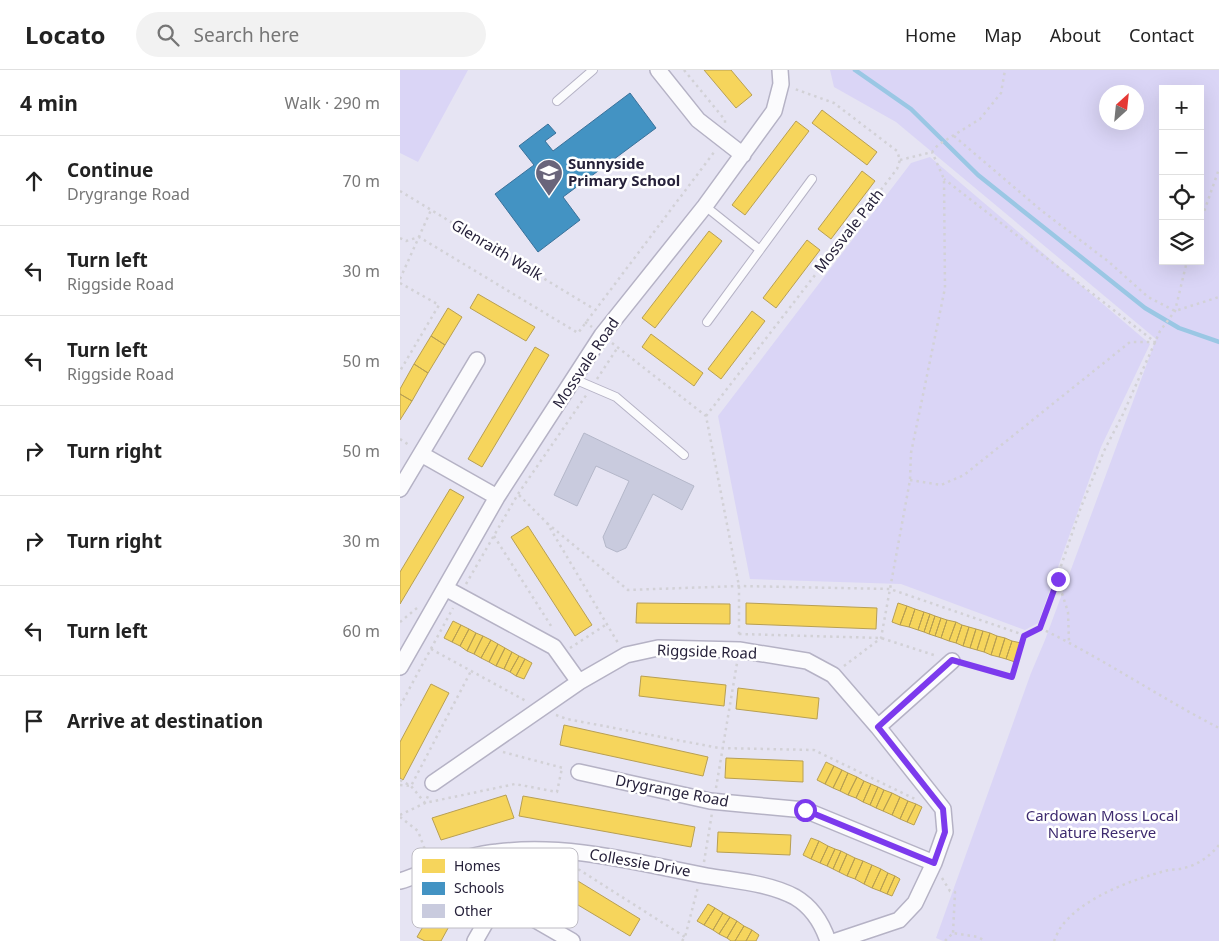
<!DOCTYPE html>
<html lang="en">
<head>
<meta charset="utf-8">
<style>
	body { margin:0; font-family:"Noto Sans",sans-serif; background:#f2f2f2; color:#222 }
	.controls { position:absolute; right:15px; top:15px; display:grid; overflow:hidden; border-radius:0px; box-shadow:0 5px 20px #0002 }
	.controls button { width:45px; height:45px; display:grid; place-items:center; padding:0; border:0; border-bottom:1px solid #e0e0e0; background:#fff; color:#222; font:25px sans-serif }
	.compass { position:absolute; left:699px; top:15px; width:45px; height:45px; border-radius:50%; background:#fff; box-shadow:0 5px 20px #0002; rotate:27deg }
	.stop { position:absolute; width:15px; height:15px; margin:-11px; border:4px solid #7c3aed; border-radius:50%; background:#fff }
	.stop.end { background:#7c3aed; border-color:#fff; box-shadow:0 1px 5px #0008 }
	.list { margin:0; padding:0; list-style:none }
	h2 { display:flex; justify-content:space-between; align-items:center; height:65px; margin:0; padding:0 20px; font-size:21px }
	h2 small { font-size:16px; font-weight:400; color:#767676 }
	.list li { display:grid; grid-template-columns:32px 1fr auto; gap:15px; align-items:center; box-sizing:border-box; height:90px; padding:0 20px; border-top:1px solid #e0e0e0 }
	.list b { display:block; font-size:19px; white-space:nowrap }
	.list p { margin:0; font-size:16px; white-space:nowrap; color:#767676 }
	.list em { font-size:16px; font-style:normal; color:#767676 }
	.icon { flex:none; width:28px; height:28px; fill:none; stroke:currentColor; stroke-width:2; stroke-linecap:round; stroke-linejoin:round }
	.map { position:relative; flex:none; width:819px; height:871px; overflow:hidden }
	header { display:flex; align-items:center; gap:30px; box-sizing:border-box; height:70px; padding:0 25px; background:#fff; border-bottom:1px solid #e0e0e0 }
	header strong { font-size:24px }
	nav { display:flex; gap:28px; margin-inline-start:auto; font-size:18px }
	.search { width:350px; height:45px; background:#f2f2f2; display:flex; align-items:center; gap:12px; box-sizing:border-box; padding:0 18px; border-radius:28px; color:#767676; font-size:19px }
	main { display:flex }
	aside { flex:1; background:#fff }
	.map>svg:first-child { display:block }
	.green { fill:#dad5f6; fill-rule:evenodd }
	.homes { fill:#f6d55c; stroke:#b89f52 }
	.schools { fill:#4393c3; stroke:#3a719a }
	.lines { fill:none; stroke-linecap:round; stroke-linejoin:round }
	.stream { stroke:#9ac7e4; stroke-width:4.5 }
	.building { fill:#c9cbde; stroke:#b4b7c9 }
	.lane-casing { stroke:#b5b2c5; stroke-width:10 }
	.street-casing { stroke:#b5b2c5; stroke-width:18 }
	.path { stroke:#d2d1d6; stroke-width:2.5; stroke-dasharray:2.5 4; stroke-linecap:butt }
	.lane { stroke:#fbfbfd; stroke-width:8 }
	.street { stroke:#fbfbfd; stroke-width:15 }
	.route { stroke:#7c3aed; stroke-width:6 }
	.labels { text-anchor:middle; stroke-width:5; stroke-linejoin:round; paint-order:stroke }
	.poi-label { font-size:15px; font-weight:bold; fill:#26213a; stroke:#fff; text-anchor:start }
	.street-label { font-size:15px; fill:#26213a; stroke:#fff }
	.park-label { font-size:15px; fill:#3e2b6f; stroke:#fff }
	.key { fill:#fff; stroke:#bebcc4; stroke-width:1 }
	.key-label { font-size:14px; fill:#26213a }
</style>
</head>
<body>
<header>
<strong>Locato</strong>
<div class="search"><svg class="icon" aria-label="search" viewBox="0 0 24 24"><circle cx="10" cy="10" r="6"/><path d="M15 15l6 6"/></svg>Search here</div>
<nav><a>Home</a><a>Map</a><a>About</a><a>Contact</a></nav>
</header>
<main>
<aside>
<h2>4 min<small>Walk · 290 m</small></h2>
<ul class="list">
<li><svg class="icon" aria-label="ahead" viewBox="0 0 24 24"><path d="M12 20V5M6 11l6-6 6 6"/></svg><div><b>Continue</b><p>Drygrange Road</p></div><em>70 m</em></li>
<li><svg class="icon" aria-label="left" viewBox="0 0 24 24"><path d="M17 20v-9H6M10 6l-5 5 5 5"/></svg><div><b>Turn left</b><p>Riggside Road</p></div><em>30 m</em></li>
<li><svg class="icon" aria-label="left" viewBox="0 0 24 24"><path d="M17 20v-9H6M10 6l-5 5 5 5"/></svg><div><b>Turn left</b><p>Riggside Road</p></div><em>50 m</em></li>
<li><svg class="icon" aria-label="right" viewBox="0 0 24 24"><path d="M7 20v-9h11M14 6l5 5-5 5"/></svg><div><b>Turn right</b></div><em>50 m</em></li>
<li><svg class="icon" aria-label="right" viewBox="0 0 24 24"><path d="M7 20v-9h11M14 6l5 5-5 5"/></svg><div><b>Turn right</b></div><em>30 m</em></li>
<li><svg class="icon" aria-label="left" viewBox="0 0 24 24"><path d="M17 20v-9H6M10 6l-5 5 5 5"/></svg><div><b>Turn left</b></div><em>60 m</em></li>
<li><svg class="icon" aria-label="arrive" viewBox="0 0 24 24"><path d="M6 21V4h12l-3 4 3 4H6"/></svg><div><b>Arrive at destination</b></div></li>
</ul>
</aside>
<div class="map">
<svg width="819" height="871" viewBox="0 0 819 871">
	<rect width="100%" height="100%" fill="#e6e4f3"/>
	<path class="green" d="M0,0H68L18,92L0,83Z
		M430,0H819V871H543L536,868L631,603L645,570L756,269L496,52L434,17ZM763,19H800V191H763ZM706,22H736V52H706Z
		M530,87L750,274L701,377L638,553L625,560L501,514L350,509L318,346L511,93Z"/>
	<path class="homes" d="M304,0H331L352,25L336,38Z
		M422,40L477,82L467,95L412,53Z
		M396,51L409,61L345,145L332,135Z
		M462,101L475,111L431,169L418,159Z
		M309,161L322,171L255,258L242,248Z
		M407,170L420,180L376,238L363,228Z
		M78,224L135,257L126,271L70,238Z
		M48,238L62,247L45,275L31,266Z
		M352,241L365,251L321,309L308,299Z
		M251,264L303,303L294,316L242,277Z
		M31,266L45,275L28,303L14,294Z
		M135,277L149,285L82,397L68,389Z
		M14,294L28,303L12,331L0,324V319Z
		M0,324L12,331L0,350Z
		M50,419L64,427L0,534V502Z
		M128,456L192,555L175,566L111,467Z
		M237,533L330,534V554L236,553Z
		M346,533L477,538L476,559L346,554Z
		M498,533L507,536L500,555L492,552Z
		M507,536L515,539L509,557L500,555Z
		M515,539L524,542L518,560L509,557Z
		M524,542L530,544L524,562L518,560Z
		M530,544L535,546L529,564L524,562Z
		M535,546L541,548L535,566L529,564Z
		M541,548L547,550L541,568L535,566Z
		M547,550L556,552L549,571L541,568Z
		M53,551L61,555L52,572L44,568Z
		M556,552L562,555L556,573L549,571Z
		M61,555L69,559L60,576L52,572Z
		M562,555L569,557L563,576L556,573Z
		M569,557L576,559L570,578L563,576Z
		M69,559L76,563L67,581L60,576Z
		M576,559L583,561L577,580L570,578Z
		M583,561L590,563L584,582L577,580Z
		M76,563L83,566L74,584L67,581Z
		M590,563L597,566L591,585L584,582Z
		M83,566L91,570L81,588L74,584Z
		M597,566L605,568L599,587L591,585Z
		M605,568L612,571L606,589L599,587Z
		M91,570L98,574L89,592L81,588Z
		M612,571L621,573L615,592L606,589Z
		M98,574L105,578L96,596L89,592Z
		M105,578L112,582L104,599L96,596Z
		M112,582L119,586L110,602L104,599Z
		M119,586L125,589L116,606L110,602Z
		M125,589L132,593L124,609L116,606Z
		M241,606L326,615L324,636L239,626Z
		M31,614L49,623L3,710L0,708V672Z
		M338,618L419,628L417,649L336,639Z
		M164,655L308,687L303,706L160,675Z
		M326,688L403,691V712L325,708Z
		M426,692L434,696L425,714L417,710Z
		M434,696L442,700L433,718L425,714Z
		M442,700L448,703L440,721L433,718Z
		M448,703L457,707L448,725L440,721Z
		M457,707L464,711L456,728L448,725Z
		M464,711L471,714L463,732L456,728Z
		M471,714L478,717L470,735L463,732Z
		M478,717L484,720L476,738L470,735Z
		M484,720L492,723L483,741L476,738Z
		M492,723L500,727L492,745L483,741Z
		M106,725L114,748L41,770L32,748Z
		M123,726L295,757L291,777L119,746Z
		M500,727L508,731L500,749L492,745Z
		M508,731L516,734L507,752L500,749Z
		M516,734L522,737L514,755L507,752Z
		M318,762L391,765L390,785L317,782Z
		M411,768L419,771L411,789L403,785Z
		M419,771L428,776L420,793L411,789Z
		M428,776L435,779L427,796L420,793Z
		M435,779L441,781L433,799L427,796Z
		M441,781L447,784L439,802L433,799Z
		M447,784L455,788L447,806L439,802Z
		M455,788L463,791L455,809L447,806Z
		M463,791L472,795L464,814L455,809Z
		M472,795L481,799L472,818L464,814Z
		M481,799L488,803L480,821L472,818Z
		M488,803L495,806L487,824L480,821Z
		M495,806L500,809L492,826L487,824Z
		M173,808L240,849L230,866L163,826Z
		M39,829L58,840L41,871H25L17,867Z
		M308,834L315,838L304,855L297,851Z
		M315,838L323,843L313,860L304,855Z
		M323,843L330,847L319,864L313,860Z
		M330,847L337,851L327,868L319,864Z
		M337,851L344,856L335,871H331L327,868Z
		M344,856L352,860L346,871H335Z
		M352,860L359,865L356,871H346Z"/>
	<path class="schools" d="M230,23L256,58L163,127L180,150L138,182L95,124L134,95L119,76L148,54L156,63L145,71L153,81Z"/>
	<g class="lines">
		<path class="stream" d="M455,0L511,39L578,105L745,238L779,258L819,272"/>
	</g>
	<path class="building" d="M184,363L294,416L282,440L253,424L226,478L217,482L206,477L203,467L229,411L196,396L177,436L154,425Z"/>
	<g class="lines">
		<defs>
			<path id="lane" d="M157,31L193,0
				M305,136L360,180
				M307,252L412,109
				M174,309L216,327L284,385"/>
			<path id="street" d="M258,0L298,50L343,85
				M21,384L97,427
				M0,419L77,290
				M45,518L154,577L179,612
				M0,597L97,427L202,265L305,136L374,41L381,14L380,0
				M478,657L552,591
				M179,702L310,731L405,740L534,793
				M33,713L179,612L226,585L258,578L339,580L407,591L433,605L478,657L543,739L545,762L534,793L515,833L499,850L436,871
				M0,811C11,808 21,803 32,799C53,791 75,784 98,782C168,773 238,793 307,806C336,811 369,813 395,827C412,837 422,853 428,871
				M99,829L172,871
				M75,871L99,829L97,782"/>
		</defs>
		<use href="#lane" class="lane-casing"/>
		<use href="#street" class="street-casing"/>
		<path class="path" d="M284,0L325,50V54
			M554,66L642,141L709,192L748,227L775,241L819,227
			M500,90L532,82L538,75L580,49L601,23L605,0
			M0,121L194,239
			M800,153L819,99
			M0,168L6,171L19,167L178,263L315,81
			M0,209L31,140
			M0,213L39,235L0,301
			M185,252L192,257
			M212,273L306,346L339,516V568
			M197,309L218,277
			M306,346L497,99L500,90L497,81L434,33L392,18
			M0,369L9,375
			M510,410L541,415L564,405L730,272H755L544,109
			M119,425L147,453L218,573
			M147,453L228,520L339,516L490,519L624,565L640,558L681,437L704,381L723,344L760,261L775,241L787,191
			M94,466L153,559
			M658,511L668,542L669,572
			M66,514L118,424L187,324
			M0,552L17,538
			M640,558C702,588 759,627 819,658
			M339,564L481,568L537,586
			M170,578L207,554
			M31,579L126,631
			M566,594L612,607L624,565
			M444,596L481,568L510,410L511,383L545,218L544,109L532,82
			M0,636L53,538
			M156,645L167,649L319,678L414,680L517,730
			M103,682L163,698
			M0,710L11,716L25,733L115,714L157,722L162,698
			M0,715L11,716L71,601
			M316,718L337,593
			M0,745L25,733L28,726
			M0,747L18,761L27,785
			M304,792L312,743
			M542,808L550,821L555,822L553,863
			M112,811L155,834L178,799L285,867
			M282,871L285,867L298,817
			M545,871L553,863L578,867L585,871
			M654,871C656,867 658,861 661,857C682,828 731,810 765,801C771,799 778,800 784,798C798,795 810,786 819,775"/>
		<use href="#lane" class="lane"/>
		<use href="#street" class="street"/>
	</g>
	<g class="lines">
		<path class="route" d="M405,740L534,793L545,762L543,739L478,657L552,590L612,607L624,566L640,558L658,509"/>
	</g>
	<defs>
		<symbol id="school-pin" viewBox="-11 -11 22 30"><path d="M0 17L-7.5 6A9.5 9.5 0 1 1 7.5 6Z" fill="#69657b" stroke="#fff"/><path d="M0-5L7-2L0 1L-7-2ZM-4 1L0 2.5L4 1V4Q0 6-4 4Z" fill="#fff"/></symbol>
	</defs>
	<g fill-rule="evenodd">
		<use href="#school-pin" x="133" y="87" width="32" height="43"/>
	</g>
	<g class="labels">
		<g class="poi-label">
			<text x="168" y="99">Sunnyside<tspan x="168" dy="17">Primary School</tspan></text>
		</g>
		<g class="street-label">
			<text transform="translate(449 161) rotate(-52)" y="5">Mossvale Path</text>
			<text transform="translate(97 180) rotate(31)" y="5">Glenraith Walk</text>
			<text transform="translate(186 293) rotate(-56)" y="5">Mossvale Road</text>
			<text transform="translate(307 582) rotate(2)" y="5">Riggside Road</text>
			<text transform="translate(272 721) rotate(11)" y="5">Drygrange Road</text>
			<text transform="translate(240 793) rotate(10)" y="5">Collessie Drive</text>
		</g>
		<g class="park-label">
			<text x="702" y="751">Cardowan Moss Local<tspan x="702" dy="17">Nature Reserve</tspan></text>
		</g>
	</g>
	<rect x="12" y="778" width="166" height="80" rx="8" class="key"/>
	<rect x="22" y="789" width="23" height="14" fill="#f6d55c"/>
	<rect x="22" y="812" width="23" height="13" fill="#4393c3"/>
	<rect x="22" y="834" width="23" height="14" fill="#c9cbde"/>
	<g class="key-label">
		<text x="54" y="801">Homes</text>
		<text x="54" y="823">Schools</text>
		<text x="54" y="846">Other</text>
	</g>
</svg>
<div class="controls">
<button>+</button>
<button>−</button>
<button><svg class="icon" aria-label="locate" viewBox="0 0 24 24"><circle cx="12" cy="12" r="6"/><path d="M12 2v4M12 18v4M2 12h4M18 12h4"/></svg></button>
<button><svg class="icon" aria-label="layers" viewBox="0 0 24 24"><path d="M12 4l9 5-9 5-9-5zM3 14l9 5 9-5"/></svg></button>
</div>
<svg class="compass" viewBox="-18 -18 36 36"><path d="M0-13l5 13h-10z" fill="#e53935"/><path d="M0 13l5-13h-10z" fill="#767676"/></svg>
<div class="stop" style="left:405px;top:740px"></div>
<div class="stop end" style="left:658px;top:509px"></div>
</div>
</main>
</body>
</html>
